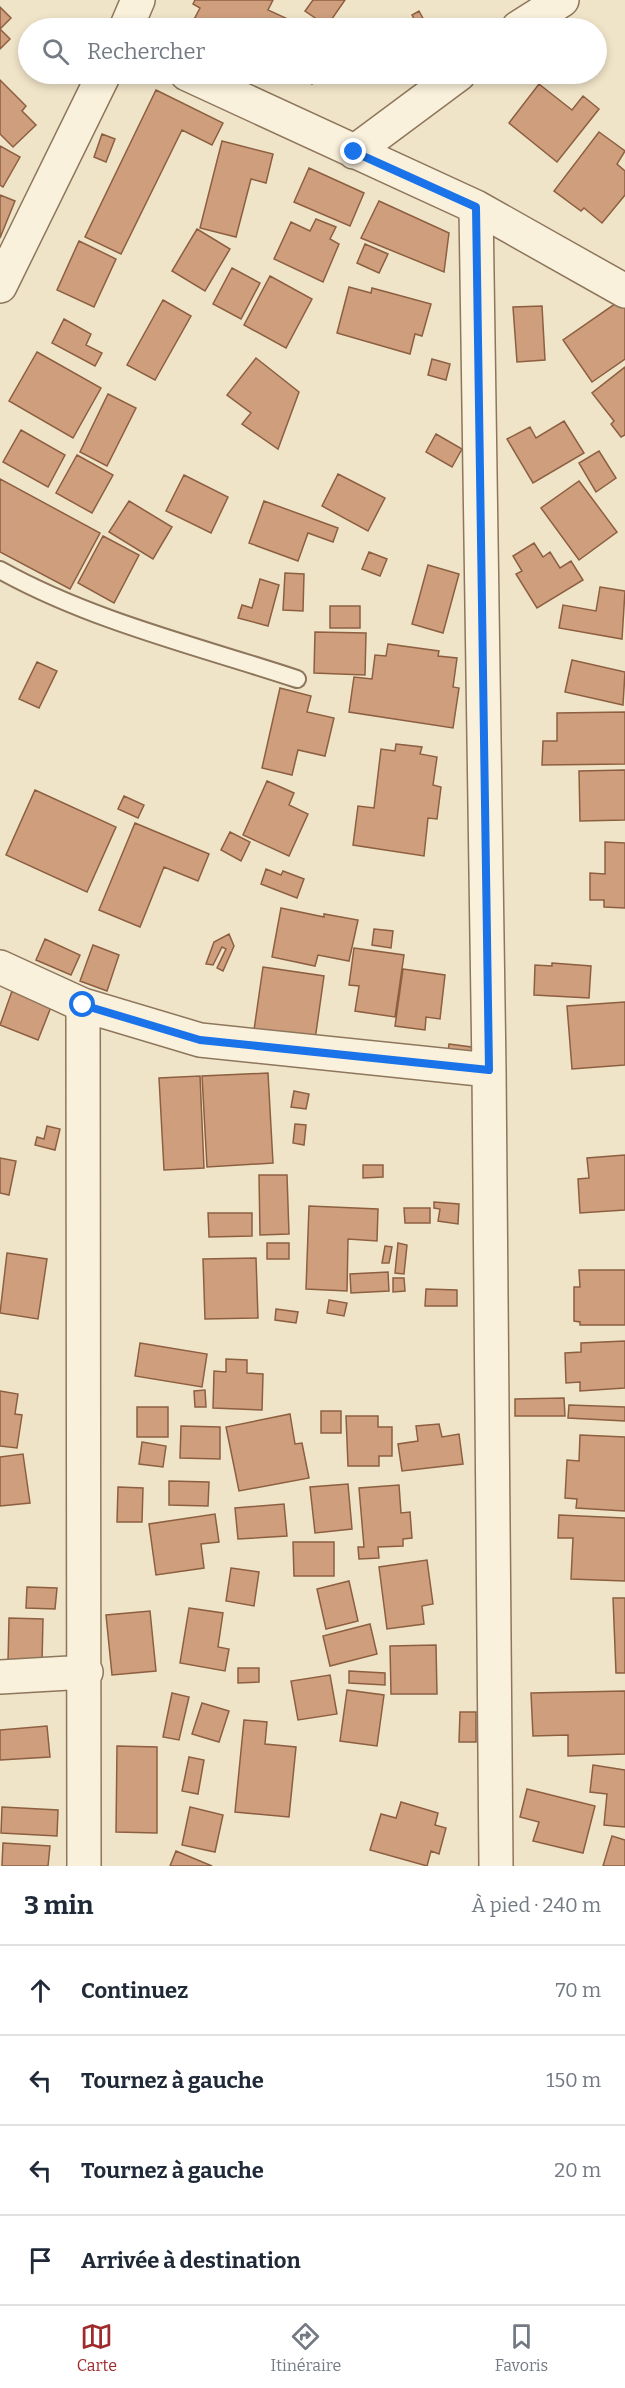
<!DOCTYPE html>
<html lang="fr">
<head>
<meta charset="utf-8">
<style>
	body { margin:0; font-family:Bitter,serif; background:#f2f2f3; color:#1f2937 }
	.stop { position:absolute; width:18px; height:18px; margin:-14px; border:4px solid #1a73e8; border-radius:50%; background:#fff }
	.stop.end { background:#1a73e8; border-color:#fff; box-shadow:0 2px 6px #0008 }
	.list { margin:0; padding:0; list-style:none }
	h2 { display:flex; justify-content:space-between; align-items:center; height:78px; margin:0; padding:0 24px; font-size:26px }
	h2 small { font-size:20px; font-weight:400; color:#747a83 }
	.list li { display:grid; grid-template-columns:39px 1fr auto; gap:18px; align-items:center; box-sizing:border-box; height:90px; padding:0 24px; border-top:2px solid #e0e1e3 }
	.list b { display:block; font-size:22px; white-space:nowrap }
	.list em { font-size:20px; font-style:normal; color:#747a83 }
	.icon { flex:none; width:33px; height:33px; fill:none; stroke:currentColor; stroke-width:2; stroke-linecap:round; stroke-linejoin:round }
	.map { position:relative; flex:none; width:625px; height:1866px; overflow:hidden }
	.search { position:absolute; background:#fff; box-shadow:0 3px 9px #0003; left:18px; right:18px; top:18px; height:66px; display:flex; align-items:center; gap:15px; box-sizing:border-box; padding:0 21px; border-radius:33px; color:#747a83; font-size:22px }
	.sheet { height:438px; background:#fff }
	nav { display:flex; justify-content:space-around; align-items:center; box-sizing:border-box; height:84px; border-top:2px solid #e0e1e3; background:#fff; font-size:16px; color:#747a83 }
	nav a { display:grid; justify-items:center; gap:3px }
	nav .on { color:#9e2a2b }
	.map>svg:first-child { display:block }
	.building { fill:#cf9f7d; stroke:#8d5f41; stroke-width:1.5 }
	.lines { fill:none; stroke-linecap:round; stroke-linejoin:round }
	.service-casing { stroke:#8d765c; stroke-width:20 }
	.minor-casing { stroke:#8d765c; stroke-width:36 }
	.tertiary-casing { stroke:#8d765c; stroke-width:36 }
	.service { stroke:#faf1dc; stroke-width:16 }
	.minor { stroke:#faf1dc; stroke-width:33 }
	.tertiary { stroke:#faf1dc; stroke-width:33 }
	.route { stroke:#1a73e8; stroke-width:8 }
</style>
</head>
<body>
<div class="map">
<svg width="625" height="1866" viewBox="0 0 625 1866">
	<rect width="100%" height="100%" fill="#f0e4c8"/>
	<path class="building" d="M195,0H273L268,10L290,20L286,28H199L191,25L200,8L193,4Z
		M313,0H345L327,26L305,11Z
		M0,7L11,18L0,29L10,39L0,49Z
		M419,11L425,22L418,26L412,15Z
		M293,74H318L312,84Z
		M0,80L26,106L22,111L36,125L13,147L0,134Z
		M539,84L572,110L583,96L599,109L557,162L509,123Z
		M156,90L223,123L212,145L182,130L121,254L85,237Z
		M599,132L625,151L617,164L625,171V195L602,223L584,208L581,211L554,191Z
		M102,134L115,139L106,162L94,157Z
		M222,141L273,154L266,183L251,179L236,237L200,228Z
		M0,146L20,157L3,187L0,185Z
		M309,168L364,193L350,226L294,202Z
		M0,195L15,201L0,238Z
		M379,201L449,233L444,272L361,238Z
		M316,219L336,227L330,239L339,244L323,282L274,259L291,222L310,231Z
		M197,229L230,249L205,291L172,271Z
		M79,241L116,259L94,307L57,290Z
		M365,244L388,254L379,273L357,263Z
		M232,268L260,283L241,319L213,304Z
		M270,276L312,299L286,348L244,325Z
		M349,287L371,293L372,288L431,304L422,336L415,334L410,354L337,333Z
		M625,297V359L592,382L563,340Z
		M163,300L191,316L155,380L127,365Z
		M542,306L545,360L517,362L513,307Z
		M64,319L91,334L86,345L102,353L95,366L52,343Z
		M37,352L101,388L73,438L9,401Z
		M256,358L299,392L278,449L242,424L251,413L227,395Z
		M432,359L450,364L446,380L428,375Z
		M625,367V435L621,437L611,424L614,421L592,393Z
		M108,394L136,408L107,466L80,452Z
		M564,421L584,453L533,483L507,439L530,427L536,438Z
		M21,430L65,455L48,487L3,462Z
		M436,434L462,449L452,467L426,452Z
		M599,451L616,478L596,492L579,463Z
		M77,455L113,475L92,513L56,493Z
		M338,474L385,498L368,531L322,506Z
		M184,475L228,497L211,533L166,511Z
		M0,479L100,533L70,589L0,552Z
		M579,481L617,532L579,560L541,508Z
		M129,501L172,527L153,559L109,532Z
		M264,501L338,528L333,542L308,533L298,561L249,543Z
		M103,536L139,555L114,603L78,583Z
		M534,543L543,557L550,552L560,568L571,561L583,580L537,608L516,574L522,571L513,556Z
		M369,552L387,559L380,576L362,569Z
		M428,565L459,574L443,633L412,624Z
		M285,573L304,574L303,611L283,610Z
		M260,579L279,585L268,626L238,618L242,605L252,608Z
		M600,587L625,591L622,639L559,628L563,605L596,611Z
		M330,606H360V628H330Z
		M315,632L366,633L365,675L314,673Z
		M388,644L439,651L438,656L457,658L453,687L459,688L453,728L349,712L354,677L372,679L375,655L386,656Z
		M572,660L625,672L623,705L565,692Z
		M37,662L57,671L39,708L19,699Z
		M280,688L311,696L307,712L334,718L325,756L298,750L292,775L262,768Z
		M625,712V764L542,765L543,741H557V713Z
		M396,744L422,747L420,754L437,757L433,785L441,787L437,819L428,818L424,856L353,845L358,806L374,808L381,749L395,751Z
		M625,770V820L580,821L579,771Z
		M267,781L294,793L289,805L308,814L289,856L243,835Z
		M35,790L116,827L87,892L6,855Z
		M124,796L144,805L138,818L118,809Z
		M135,823L209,854L198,881L164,867L140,927L99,910Z
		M230,832L250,842L241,861L221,850Z
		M605,842L625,843V908L604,907V900H590V873L605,874Z
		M266,869L281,875L283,871L304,879L297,898L261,884Z
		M281,908L324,917V914L358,920L349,961L318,955L315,966L272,957Z
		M374,929L393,931L391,948L372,945Z
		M229,934L234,946L223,971L217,968L226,949L222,947L213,965L206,964L214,942Z
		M45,939L80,955L71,975L36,960Z
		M93,945L119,955L107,991L80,981Z
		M354,948L404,955L395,1017L355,1011L359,986L349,985Z
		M552,963L591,966L589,998L534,995L535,965L552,966Z
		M263,967L324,976L314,1047L253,1037Z
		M403,969L445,975L440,1019L426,1017L425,1030L395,1026Z
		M12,991L51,1007L38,1040L0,1025Z
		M625,1002V1065L572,1069L567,1006Z
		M449,1044L479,1048L476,1067L447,1062Z
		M268,1073L273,1163L207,1167L202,1076Z
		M200,1076L204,1168L164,1170L159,1078Z
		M294,1091L309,1094L306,1109L291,1107Z
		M295,1124L306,1125L304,1145L293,1143Z
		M47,1126L60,1129L55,1150L35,1145L37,1137L44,1139Z
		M625,1155V1210L580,1213L578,1179L589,1178L587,1158Z
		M0,1158L16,1161L9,1195L0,1193Z
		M363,1165H383V1177L363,1178Z
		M259,1175H287L289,1234L260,1235Z
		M434,1202L459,1204L458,1224L438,1221L440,1209L434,1208Z
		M309,1206L378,1209L377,1241L348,1239L347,1291L306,1289Z
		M404,1208H430V1223H405Z
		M208,1213H252V1236L209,1237Z
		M267,1243H289V1259H267Z
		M398,1243L407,1245L404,1274L395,1273Z
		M385,1246L392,1247L389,1263H382Z
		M7,1253L47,1259L38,1319L0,1313Z
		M256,1258L258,1318L205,1319L203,1259Z
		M579,1270H625V1325H580V1322L574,1321V1287H580Z
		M388,1272L389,1291L351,1293L350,1274Z
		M393,1278H404L405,1291L393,1292Z
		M426,1289L457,1290V1306H425Z
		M329,1300L347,1303L344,1316L327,1313Z
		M276,1309L298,1312L296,1323L275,1320Z
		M625,1341V1388L580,1391V1382L566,1383L565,1353L581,1352V1343Z
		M140,1343L207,1354L202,1387L135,1376Z
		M226,1359L247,1360V1373L263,1374L262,1410L213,1408L214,1371L226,1372Z
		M205,1390L206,1407H195L194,1391Z
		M0,1391L18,1394L15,1414L22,1415L17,1448L0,1446Z
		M564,1398L565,1416H515V1399Z
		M569,1405L625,1407V1421L568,1418Z
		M137,1407H168V1437H137Z
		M321,1411H341V1433H321Z
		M290,1414L295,1444L302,1443L309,1478L239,1491L226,1427Z
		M346,1416H378V1427H392V1456H379V1466H348Z
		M439,1424L442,1437L459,1434L463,1464L402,1471L398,1444L418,1441L416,1426Z
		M181,1426L220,1427V1459L180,1458Z
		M580,1435L625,1437V1511L576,1508L577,1499L565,1498L567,1460L579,1461Z
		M142,1442L166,1446L163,1467L139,1464Z
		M23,1454L30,1503L0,1506V1457Z
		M169,1481L209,1482L208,1506L169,1505Z
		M348,1484L352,1529L315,1533L310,1487Z
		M399,1485L401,1513L410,1512L412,1538L403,1539V1546L378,1547L379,1558L359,1559L358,1547H364L359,1488Z
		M118,1487L143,1488L142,1522H117Z
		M284,1504L287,1536L238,1539L235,1508Z
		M215,1514L219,1542L201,1544L204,1568L156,1575L149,1524Z
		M559,1515L625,1518V1581L571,1579L573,1538H558Z
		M293,1542H334V1576H294Z
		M427,1560L433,1604L422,1606L424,1624L387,1629L379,1567Z
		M231,1568L259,1572L254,1606L226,1601Z
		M349,1581L358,1621L326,1629L317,1589Z
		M27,1587L57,1588L55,1609L26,1608Z
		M613,1598H625V1673H616Z
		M189,1608L223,1613L218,1647L229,1649L225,1671L180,1663Z
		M150,1611L156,1671L112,1675L106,1615Z
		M9,1618L43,1619L42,1662H8Z
		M370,1624L377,1654L330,1666L323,1636Z
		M436,1645L437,1694H391L390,1646Z
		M238,1668H259V1682L238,1683Z
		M349,1671L385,1673V1685L349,1683Z
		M330,1675L337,1714L298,1720L291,1681Z
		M347,1690L384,1695L377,1746L340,1741Z
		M625,1691V1754L568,1756V1735L533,1736L531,1693Z
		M172,1693L189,1697L179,1740L163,1737Z
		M202,1703L229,1711L219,1742L192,1734Z
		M460,1712H476V1742H459Z
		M244,1720L267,1722L265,1744L296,1747L289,1817L235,1812Z
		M47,1726L50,1757L0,1760V1730Z
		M117,1746L157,1747V1833L116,1832Z
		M189,1757L204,1760L198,1794L182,1791Z
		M593,1765L625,1770V1827L604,1825L607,1794L590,1792Z
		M527,1789L595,1806L583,1853L533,1841L539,1822L520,1817Z
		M401,1802L438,1813L435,1825L446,1828L439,1854L431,1851L427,1866L370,1850L381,1814L396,1818Z
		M2,1807L58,1810L57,1836L1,1833Z
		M190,1807L223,1815L215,1852L182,1845Z
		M612,1836L625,1840V1866H603Z
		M3,1843L50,1846L48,1866H2Z
		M176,1851L212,1866H170Z"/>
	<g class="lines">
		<defs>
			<path id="service" d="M0,570C92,621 197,646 297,679"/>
			<path id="minor" d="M518,28L562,0
				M187,74L476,207L625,291
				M354,152L459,74
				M476,207L489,1070L496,1866
				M0,967L83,1005L200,1040L489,1070
				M83,1005L84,1866
				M0,1677L86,1672"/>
			<path id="tertiary" d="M126,28L138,0
				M0,286L104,74"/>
		</defs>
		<use href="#service" class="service-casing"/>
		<use href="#minor" class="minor-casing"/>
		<use href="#tertiary" class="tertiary-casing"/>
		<use href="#service" class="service"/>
		<use href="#minor" class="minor"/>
		<use href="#tertiary" class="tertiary"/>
	</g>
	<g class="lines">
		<path class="route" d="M83,1005L200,1040L489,1070L476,207L354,152"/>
	</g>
</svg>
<div class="stop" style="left:83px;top:1005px"></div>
<div class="stop end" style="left:354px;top:152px"></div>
<div class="search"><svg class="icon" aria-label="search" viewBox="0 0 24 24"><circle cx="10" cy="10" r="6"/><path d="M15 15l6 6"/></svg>Rechercher</div>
</div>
<section class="sheet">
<h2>3 min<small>À pied · 240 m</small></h2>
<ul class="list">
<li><svg class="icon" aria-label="ahead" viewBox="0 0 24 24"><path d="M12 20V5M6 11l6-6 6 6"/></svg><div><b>Continuez</b></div><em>70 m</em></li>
<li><svg class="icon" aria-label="left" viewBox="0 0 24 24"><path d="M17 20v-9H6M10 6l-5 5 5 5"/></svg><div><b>Tournez à gauche</b></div><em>150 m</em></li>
<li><svg class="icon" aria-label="left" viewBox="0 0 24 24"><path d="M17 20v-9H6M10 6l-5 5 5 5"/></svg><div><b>Tournez à gauche</b></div><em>20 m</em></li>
<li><svg class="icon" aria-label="arrive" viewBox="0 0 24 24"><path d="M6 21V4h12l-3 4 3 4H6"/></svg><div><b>Arrivée à destination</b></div></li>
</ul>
</section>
<nav>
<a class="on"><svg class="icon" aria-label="map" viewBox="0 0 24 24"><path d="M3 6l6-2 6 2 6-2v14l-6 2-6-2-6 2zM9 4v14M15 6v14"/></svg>Carte</a>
<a><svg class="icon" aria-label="directions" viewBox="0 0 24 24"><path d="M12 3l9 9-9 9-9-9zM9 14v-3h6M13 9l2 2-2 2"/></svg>Itinéraire</a>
<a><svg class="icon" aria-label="saved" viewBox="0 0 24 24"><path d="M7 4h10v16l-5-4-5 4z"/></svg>Favoris</a>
</nav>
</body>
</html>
